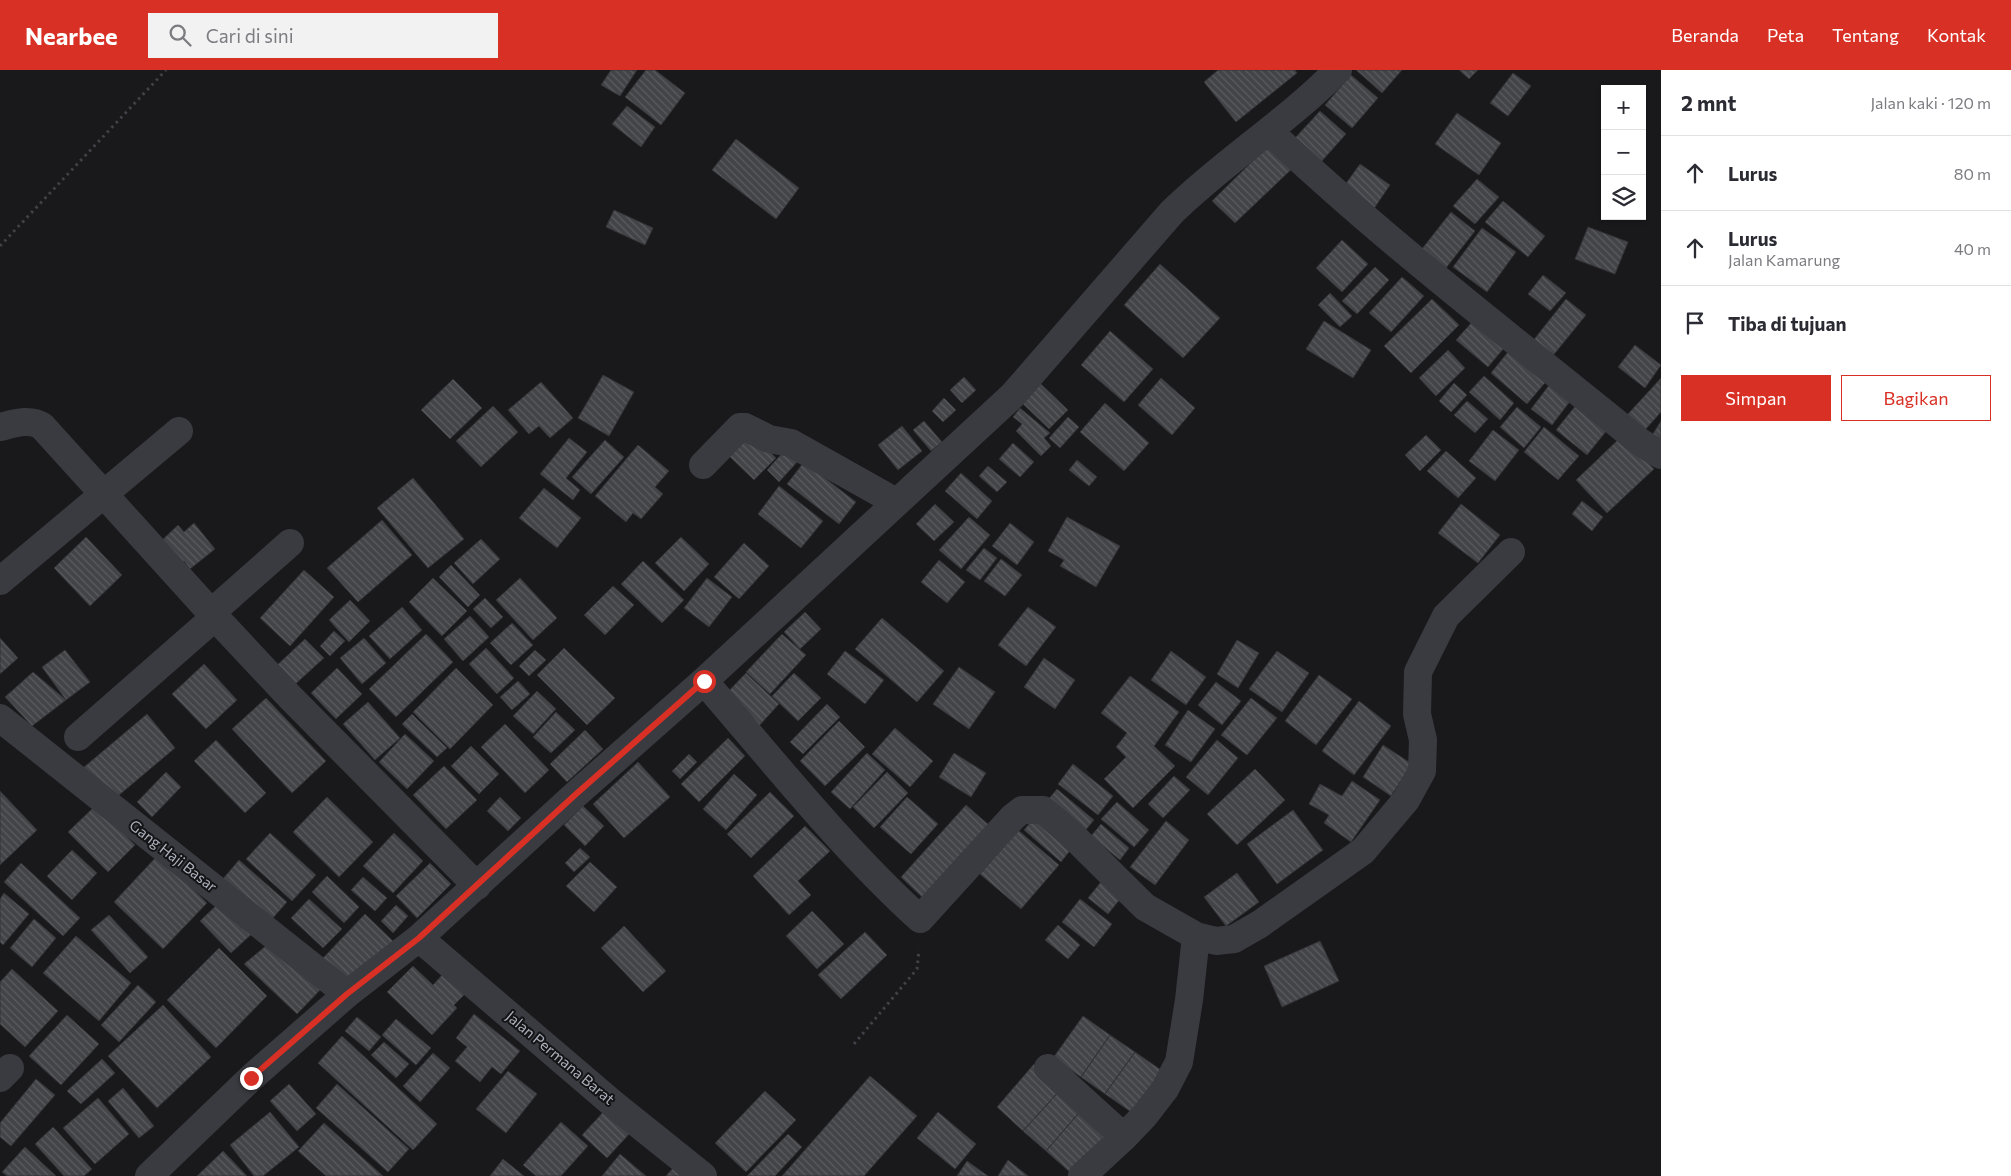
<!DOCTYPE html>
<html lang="id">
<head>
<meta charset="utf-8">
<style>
	body { margin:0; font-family:Commissioner,sans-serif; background:#f2f2f3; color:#2b2b33 }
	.controls { position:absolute; right:15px; top:15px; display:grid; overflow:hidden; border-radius:0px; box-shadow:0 1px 4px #0004 }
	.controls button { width:45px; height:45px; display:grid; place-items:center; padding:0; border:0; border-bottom:1px solid #e1e1e2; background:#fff; color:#2b2b33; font:25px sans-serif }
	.stop { position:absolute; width:15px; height:15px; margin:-11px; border:4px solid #d93025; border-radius:50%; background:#fff }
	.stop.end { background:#d93025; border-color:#fff; box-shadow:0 1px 5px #0008 }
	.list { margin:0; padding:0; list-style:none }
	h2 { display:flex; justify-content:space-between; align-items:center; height:65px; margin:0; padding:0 20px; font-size:21px }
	h2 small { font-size:16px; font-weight:400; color:#7c7c81 }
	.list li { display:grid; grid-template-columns:32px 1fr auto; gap:15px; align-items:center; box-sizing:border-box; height:75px; padding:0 20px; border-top:1px solid #e1e1e2 }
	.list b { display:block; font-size:19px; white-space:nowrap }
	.list p { margin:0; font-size:16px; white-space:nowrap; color:#7c7c81 }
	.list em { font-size:16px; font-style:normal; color:#7c7c81 }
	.actions { display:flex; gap:10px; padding:15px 20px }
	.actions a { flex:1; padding:11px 0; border:1px solid #d93025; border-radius:0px; text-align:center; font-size:18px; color:#d93025 }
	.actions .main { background:#d93025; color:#fff }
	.icon { flex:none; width:28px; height:28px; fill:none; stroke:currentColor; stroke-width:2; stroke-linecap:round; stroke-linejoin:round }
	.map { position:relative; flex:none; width:1661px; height:1106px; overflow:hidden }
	header { display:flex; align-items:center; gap:30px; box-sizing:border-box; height:70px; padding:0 25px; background:#d93025; color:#fff }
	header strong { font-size:24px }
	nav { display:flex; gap:28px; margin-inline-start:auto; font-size:18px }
	.search { width:350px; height:45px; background:#f2f2f3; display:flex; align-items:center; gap:12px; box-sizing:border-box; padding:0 18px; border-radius:0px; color:#7c7c81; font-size:19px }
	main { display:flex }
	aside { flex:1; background:#fff }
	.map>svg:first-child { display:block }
	.building { fill:url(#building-back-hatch); stroke:#333337 }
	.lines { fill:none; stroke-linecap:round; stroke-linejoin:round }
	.path { stroke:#404248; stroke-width:3; stroke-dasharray:2.5 4; stroke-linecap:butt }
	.street { stroke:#3a3b40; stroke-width:28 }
	.route { stroke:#d93025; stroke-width:6 }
	.labels { text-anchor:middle; stroke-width:4; stroke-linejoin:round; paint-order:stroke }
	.street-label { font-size:15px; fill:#abb0bb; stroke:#141416 }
</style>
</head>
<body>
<header>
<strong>Nearbee</strong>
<div class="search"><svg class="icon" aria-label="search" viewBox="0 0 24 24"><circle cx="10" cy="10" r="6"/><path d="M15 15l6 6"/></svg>Cari di sini</div>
<nav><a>Beranda</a><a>Peta</a><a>Tentang</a><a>Kontak</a></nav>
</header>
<main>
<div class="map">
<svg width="1661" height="1106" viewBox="0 0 1661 1106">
	<defs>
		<pattern id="building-back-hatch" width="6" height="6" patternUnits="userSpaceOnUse" patternTransform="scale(1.25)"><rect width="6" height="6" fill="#434448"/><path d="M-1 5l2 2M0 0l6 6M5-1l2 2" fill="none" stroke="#5b5c60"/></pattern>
	</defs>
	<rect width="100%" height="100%" fill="#19191b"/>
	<path class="building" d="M611,0H637L620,26L601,15Z
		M646,0H655L685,23L661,55L625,27Z
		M1218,0H1295L1297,3L1236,52L1204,12Z
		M1356,0H1402L1382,23Z
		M1459,0H1478L1469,9Z
		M1513,3L1531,16L1508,46L1490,33Z
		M1351,5L1378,28L1352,58L1325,35Z
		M627,36L655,57L641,77L612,54Z
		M1320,41L1346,64L1321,92L1295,68Z
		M1457,43L1501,73L1479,105L1435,74Z
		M736,69L799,118L776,149L712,100Z
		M1274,70L1297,94L1235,153L1212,131Z
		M1360,94L1390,115L1373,140L1342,119Z
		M1477,109L1499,127L1475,154L1453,136Z
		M1503,131L1545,166L1528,187L1485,152Z
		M614,140L653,158L645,175L606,157Z
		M1451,142L1475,161L1442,203L1418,184Z
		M1588,157L1628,172L1615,204L1575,189Z
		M1482,158L1516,182L1487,222L1453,197Z
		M1342,170L1368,194L1342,222L1316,198Z
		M1160,194L1220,248L1183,288L1124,235Z
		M1375,197L1389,210L1357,244L1342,231Z
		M1543,205L1566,223L1550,241L1528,224Z
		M1402,207L1424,226L1391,262L1369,243Z
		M1330,223L1352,246L1340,257L1318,235Z
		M1432,229L1459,255L1411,303L1384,276Z
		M1566,229L1586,245L1551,288L1532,272Z
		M1324,251L1371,280L1353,308L1306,279Z
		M1473,251L1504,278L1488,297L1456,270Z
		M1110,261L1153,299L1124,332L1081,295Z
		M1635,275L1661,295L1645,318L1618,297Z
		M1512,277L1549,308L1527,334L1491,303Z
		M1448,280L1465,298L1436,326L1419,308Z
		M603,305L634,322L609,366L578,348Z
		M1484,306L1514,333L1500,350L1469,322Z
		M964,307L976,320L962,333L950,320Z
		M1161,308L1195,338L1172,365L1138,335Z
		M1661,308V342L1644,361L1627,345Z
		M453,309L482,338L450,369L421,340Z
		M1553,310L1574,326L1552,355L1531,339Z
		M541,312L573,348L550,368L539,356L529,364L508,340Z
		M1040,313L1068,340L1049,359L1021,332Z
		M1454,313L1467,325L1451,342L1439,331Z
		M944,328L956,340L943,352L932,341Z
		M1581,329L1612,354L1587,385L1556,360Z
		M1467,331L1488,349L1475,363L1454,345Z
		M1105,333L1149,373L1124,401L1080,362Z
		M493,336L518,362L481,397L456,371Z
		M1517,337L1541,357L1524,378L1500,357Z
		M1020,338L1050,363L1044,368L1051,376L1041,386L1016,361L1022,354L1013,347Z
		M1068,347L1079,357L1060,378L1049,368Z
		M924,351L942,372L931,381L913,360Z
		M1661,351V374L1651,367Z
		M902,356L922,381L898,400L878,375Z
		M1544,357L1579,386L1558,410L1524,382Z
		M1493,360L1519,380L1495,411L1469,391Z
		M750,362L776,388L754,410L728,385Z
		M1426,365L1441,380L1420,401L1405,385Z
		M1622,366L1654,399L1607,443L1576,410Z
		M569,368L587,382L566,408L580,420L573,430L540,404Z
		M605,370L624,387L591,424L572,407Z
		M1013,373L1034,392L1020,407L999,389Z
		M638,375L669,401L655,417L663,424L641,449L633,443L626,452L595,426Z
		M787,378L799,390L779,412L767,400Z
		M1446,381L1476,408L1458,428L1427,401Z
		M1077,390L1097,407L1089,416L1069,400Z
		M804,392L856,432L839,454L787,414Z
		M988,396L1007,412L997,422L979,406Z
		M961,403L992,431L977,449L945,421Z
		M413,408L464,469L428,498L377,438Z
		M779,416L823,451L801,478L758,444Z
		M544,418L581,448L557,478L519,448Z
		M1582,431L1603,447L1592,461L1572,444Z
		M935,434L954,452L934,471L916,454Z
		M1461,434L1500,465L1478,493L1438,463Z
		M969,447L990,465L961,499L939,480Z
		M1067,447L1120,476L1096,517L1060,496L1064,490L1048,481Z
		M382,450L412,485L358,532L327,498Z
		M194,453L215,479L190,499L184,491L179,495L158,474L178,455L184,462Z
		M1010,453L1034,472L1017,495L992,476Z
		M86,467L122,505L90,536L54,498Z
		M681,467L709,494L684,521L655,493Z
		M481,469L500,489L473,514L454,493Z
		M744,473L769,496L739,529L714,507Z
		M984,478L997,488L980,510L966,500Z
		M1001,489L1022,505L1005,526L984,511Z
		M939,490L965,512L947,533L921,512Z
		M643,491L684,530L662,553L621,514Z
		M451,495L480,525L468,537L439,507Z
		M304,500L334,527L290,576L260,548Z
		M433,508L467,541L442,566L409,532Z
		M520,508L557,548L533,570L496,530Z
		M707,508L732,527L709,557L684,538Z
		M613,516L634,535L605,565L584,545Z
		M485,528L503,547L491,558L473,539Z
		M350,530L370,551L349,572L329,550Z
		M402,537L422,560L390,589L369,566Z
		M1028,537L1056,557L1026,596L998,575Z
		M805,542L821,559L800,579L784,562Z
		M470,546L489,567L463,591L444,569Z
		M882,548L944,601L917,632L855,579Z
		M512,553L533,575L511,595L490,573Z
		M334,561L345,571L330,586L320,576Z
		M426,564L453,592L396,647L369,619Z
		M782,564L806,585L770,624L746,602Z
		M0,568L18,588L0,604Z
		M364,568L386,593L362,614L340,588Z
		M305,569L324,588L292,617L274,598Z
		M1237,570L1259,583L1238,618L1217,604Z
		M486,578L514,608L497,624L469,594Z
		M564,578L615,628L587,655L537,605Z
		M65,580L90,612L66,630L42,597Z
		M535,580L546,590L529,606L519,596Z
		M845,581L884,610L865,634L827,604Z
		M1171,581L1206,607L1186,635L1151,610Z
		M1277,581L1309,603L1282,642L1249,619Z
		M1044,588L1075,610L1055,639L1024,617Z
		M204,594L237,630L206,659L172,624Z
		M959,597L995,622L969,659L933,634Z
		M337,598L362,624L336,649L311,623Z
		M456,598L493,635L450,679L413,642Z
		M33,602L66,630L32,656L5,627Z
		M746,603L779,634L758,657L724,626Z
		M794,603L821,628L798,651L772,626Z
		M1319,605L1352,629L1316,675L1285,651Z
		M1130,606L1179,642L1154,676L1175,696L1133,738L1104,709L1126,687L1116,677L1127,663L1101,643Z
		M518,611L530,624L512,640L500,627Z
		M1216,612L1241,631L1222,655L1198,635Z
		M537,621L556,639L533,664L513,646Z
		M266,628L326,691L292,723L232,659Z
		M1251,628L1277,648L1247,685L1221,665Z
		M1359,631L1391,656L1354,705L1322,681Z
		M368,632L400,668L375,690L343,654Z
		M827,634L840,647L803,684L790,672Z
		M1188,640L1215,659L1191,692L1165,675Z
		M556,642L575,660L551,683L533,667Z
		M147,644L175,678L112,731L83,698Z
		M412,644L447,678L437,687L402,654Z
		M839,651L865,677L825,716L800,691Z
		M505,654L549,700L525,723L481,677Z
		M895,658L933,691L910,717L872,684Z
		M585,660L603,679L567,712L550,694Z
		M405,664L434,691L407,719L379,692Z
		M728,668L745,686L699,732L681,714Z
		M216,670L266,723L245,743L194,691Z
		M1217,670L1238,688L1208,725L1186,707Z
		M1383,675L1412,694L1391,726L1363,707Z
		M471,676L499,704L479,724L451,696Z
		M867,683L885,700L850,739L831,722Z
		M954,683L986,703L971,727L939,707Z
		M689,684L697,692L680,709L672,701Z
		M638,692L670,727L624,768L593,734Z
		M1073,694L1113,726L1098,745L1058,714Z
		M444,696L477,730L446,759L413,725Z
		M1255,699L1285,730L1237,775L1207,744Z
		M166,702L181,717L152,747L137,732Z
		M887,702L908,723L874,758L853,737Z
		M734,704L757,725L726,760L703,739Z
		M1174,706L1190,720L1163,748L1148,734Z
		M1352,711L1380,730L1351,772L1324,753L1329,745L1309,734L1320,714L1342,726Z
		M1057,719L1094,750L1084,762L1047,731Z
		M0,721L37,760L0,795Z
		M770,722L794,746L751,788L727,764Z
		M327,727L373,772L339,807L293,762Z
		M500,727L521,748L508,761L487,741Z
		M907,727L938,754L911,784L880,757Z
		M1117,732L1149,760L1134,777L1101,749Z
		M96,735L135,775L108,802L68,762Z
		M966,735L989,755L924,829L901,807Z
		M583,736L604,756L585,776L564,755Z
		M1293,740L1323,780L1277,814L1247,774Z
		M1039,742L1076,773L1061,792L1024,760Z
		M1166,751L1189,770L1155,815L1130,797Z
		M1101,754L1129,778L1120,790L1091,766Z
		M805,756L830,781L798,811L811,825L789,845L753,806Z
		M1018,760L1059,795L1021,839L980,804Z
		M270,763L316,805L292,831L246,789Z
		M394,763L423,791L393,823L363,796Z
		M580,778L590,787L574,802L565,793Z
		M72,780L97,803L72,830L47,806Z
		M158,785L207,833L163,879L114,832Z
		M239,790L287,832L264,858L216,817Z
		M590,792L617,817L594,842L566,816Z
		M21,793L80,848L63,866L4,812Z
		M430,793L451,814L417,848L396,826Z
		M1237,803L1259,832L1226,856L1204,827Z
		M327,806L359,837L344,853L312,822Z
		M363,807L387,828L375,841L351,820Z
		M1105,807L1125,823L1108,844L1088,828Z
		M4,823L29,844L3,875L0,872V829Z
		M224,828L255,861L231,883L200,851Z
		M309,829L342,859L323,878L291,848Z
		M1080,829L1112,854L1094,877L1062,852Z
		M396,835L408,846L393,863L381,851Z
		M812,841L844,874L817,899L786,866Z
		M365,844L394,872L352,915L323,888Z
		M109,845L148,887L130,903L91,860Z
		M34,849L56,868L32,897L10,878Z
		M1058,855L1080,875L1068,889L1045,870Z
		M624,856L666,901L643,922L601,878Z
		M865,862L887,885L841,929L818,905Z
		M76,866L131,913L99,951L43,903Z
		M273,870L325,915L297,944L244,894Z
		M1320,871L1339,911L1282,937L1264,896Z
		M219,878L267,926L216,978L167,930Z
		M413,896L433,915L443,904L465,924L454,935L457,938L432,965L387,922Z
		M12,899L58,941L25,977L0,954V912Z
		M138,915L156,932L119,972L101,955Z
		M163,935L211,987L157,1038L108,986Z
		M474,944L520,981L501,1004L492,997L480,1012L455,991L467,977L456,968Z
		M67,945L99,974L61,1015L29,986Z
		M1083,946L1110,965L1081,1007L1053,988Z
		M357,947L381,967L369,981L345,961Z
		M396,949L431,978L416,995L382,965Z
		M1110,965L1135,982L1105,1024L1081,1007Z
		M342,966L437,1054L413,1080L318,993Z
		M384,972L409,994L396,1008L371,985Z
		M1135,982L1167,1004L1137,1046L1105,1024Z
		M433,983L450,998L420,1032L403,1016Z
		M102,989L115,1003L81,1034L67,1021Z
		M1034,994L1062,1018L1023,1061L997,1037Z
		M508,1001L537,1024L506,1063L476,1039Z
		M870,1006L917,1046L864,1106H782Z
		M36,1009L55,1025L11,1076L0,1067V1053Z
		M289,1014L316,1044L297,1061L270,1031Z
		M337,1014L409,1079L388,1102L316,1038Z
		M123,1018L154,1056L139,1068L108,1031Z
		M1062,1018L1084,1037L1046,1081L1023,1061Z
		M765,1021L796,1050L746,1102L715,1073Z
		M98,1028L129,1064L95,1094L63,1058Z
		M1084,1037L1111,1061L1072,1104L1046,1081Z
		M607,1038L632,1061L607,1088L582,1065Z
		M270,1042L299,1077L263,1106H254L230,1075Z
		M938,1042L976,1074L955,1099L917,1068Z
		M561,1052L588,1076L561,1106H536L523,1095Z
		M324,1053L383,1106H326L298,1081Z
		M53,1057L92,1099L84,1106H64L35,1074Z
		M788,1064L802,1077L775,1106H747Z
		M25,1077L56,1106H7L2,1102Z
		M223,1081L247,1106H197Z
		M620,1084L646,1106H602Z
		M503,1089L524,1106H490Z
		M1008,1090L1028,1106H998Z
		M967,1091L988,1106H957Z
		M673,1098L681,1106H666Z"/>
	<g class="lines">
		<path class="path" d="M0,176L166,0
			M854,974L917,899L919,880"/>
		<path class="street" d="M1269,61C1386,172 1515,270 1640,372L1661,385
			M0,357C13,354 29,348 42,356L215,547L290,627L477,816
			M703,395L740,357H745L769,369L791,373L896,432
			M0,511L179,361
			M211,543L290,473
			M704,611C774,692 841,777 920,849L1013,747L1022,740H1043L1070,763L1145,837L1196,866L1216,871L1234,869L1260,854L1363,781L1406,730L1422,701L1423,670L1417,644L1418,602L1446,546L1511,482
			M0,648L347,924
			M78,667L215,547
			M419,868L612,1033L703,1106
			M1048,998L1124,1067
			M0,1008L10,998
			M149,1106L251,1008L347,924L419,868L575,725L704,611L1013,325L1172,142C1224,91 1287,52 1338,0
			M1082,1106L1124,1067L1145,1045L1165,1019L1179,992L1189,930L1196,866"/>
	</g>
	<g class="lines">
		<path class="route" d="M251,1008L347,924L419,868L575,725L704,611"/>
	</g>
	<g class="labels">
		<g class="street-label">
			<text transform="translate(173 786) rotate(38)" y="5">Gang Haji Basar</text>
			<text transform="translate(560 988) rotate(40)" y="5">Jalan Permana Barat</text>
		</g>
	</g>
</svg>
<div class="controls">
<button>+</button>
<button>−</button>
<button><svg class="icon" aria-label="layers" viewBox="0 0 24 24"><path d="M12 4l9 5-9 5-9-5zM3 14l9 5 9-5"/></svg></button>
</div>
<div class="stop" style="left:704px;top:611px"></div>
<div class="stop end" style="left:251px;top:1008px"></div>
</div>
<aside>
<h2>2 mnt<small>Jalan kaki · 120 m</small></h2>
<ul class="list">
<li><svg class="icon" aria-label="ahead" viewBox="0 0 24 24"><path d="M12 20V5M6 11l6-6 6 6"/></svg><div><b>Lurus</b></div><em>80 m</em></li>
<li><svg class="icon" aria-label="ahead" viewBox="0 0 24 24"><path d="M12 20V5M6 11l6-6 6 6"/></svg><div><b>Lurus</b><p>Jalan Kamarung</p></div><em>40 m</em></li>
<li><svg class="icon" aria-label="arrive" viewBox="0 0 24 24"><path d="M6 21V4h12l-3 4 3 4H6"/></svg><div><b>Tiba di tujuan</b></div></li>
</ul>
<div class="actions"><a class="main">Simpan</a><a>Bagikan</a></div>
</aside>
</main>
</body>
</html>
